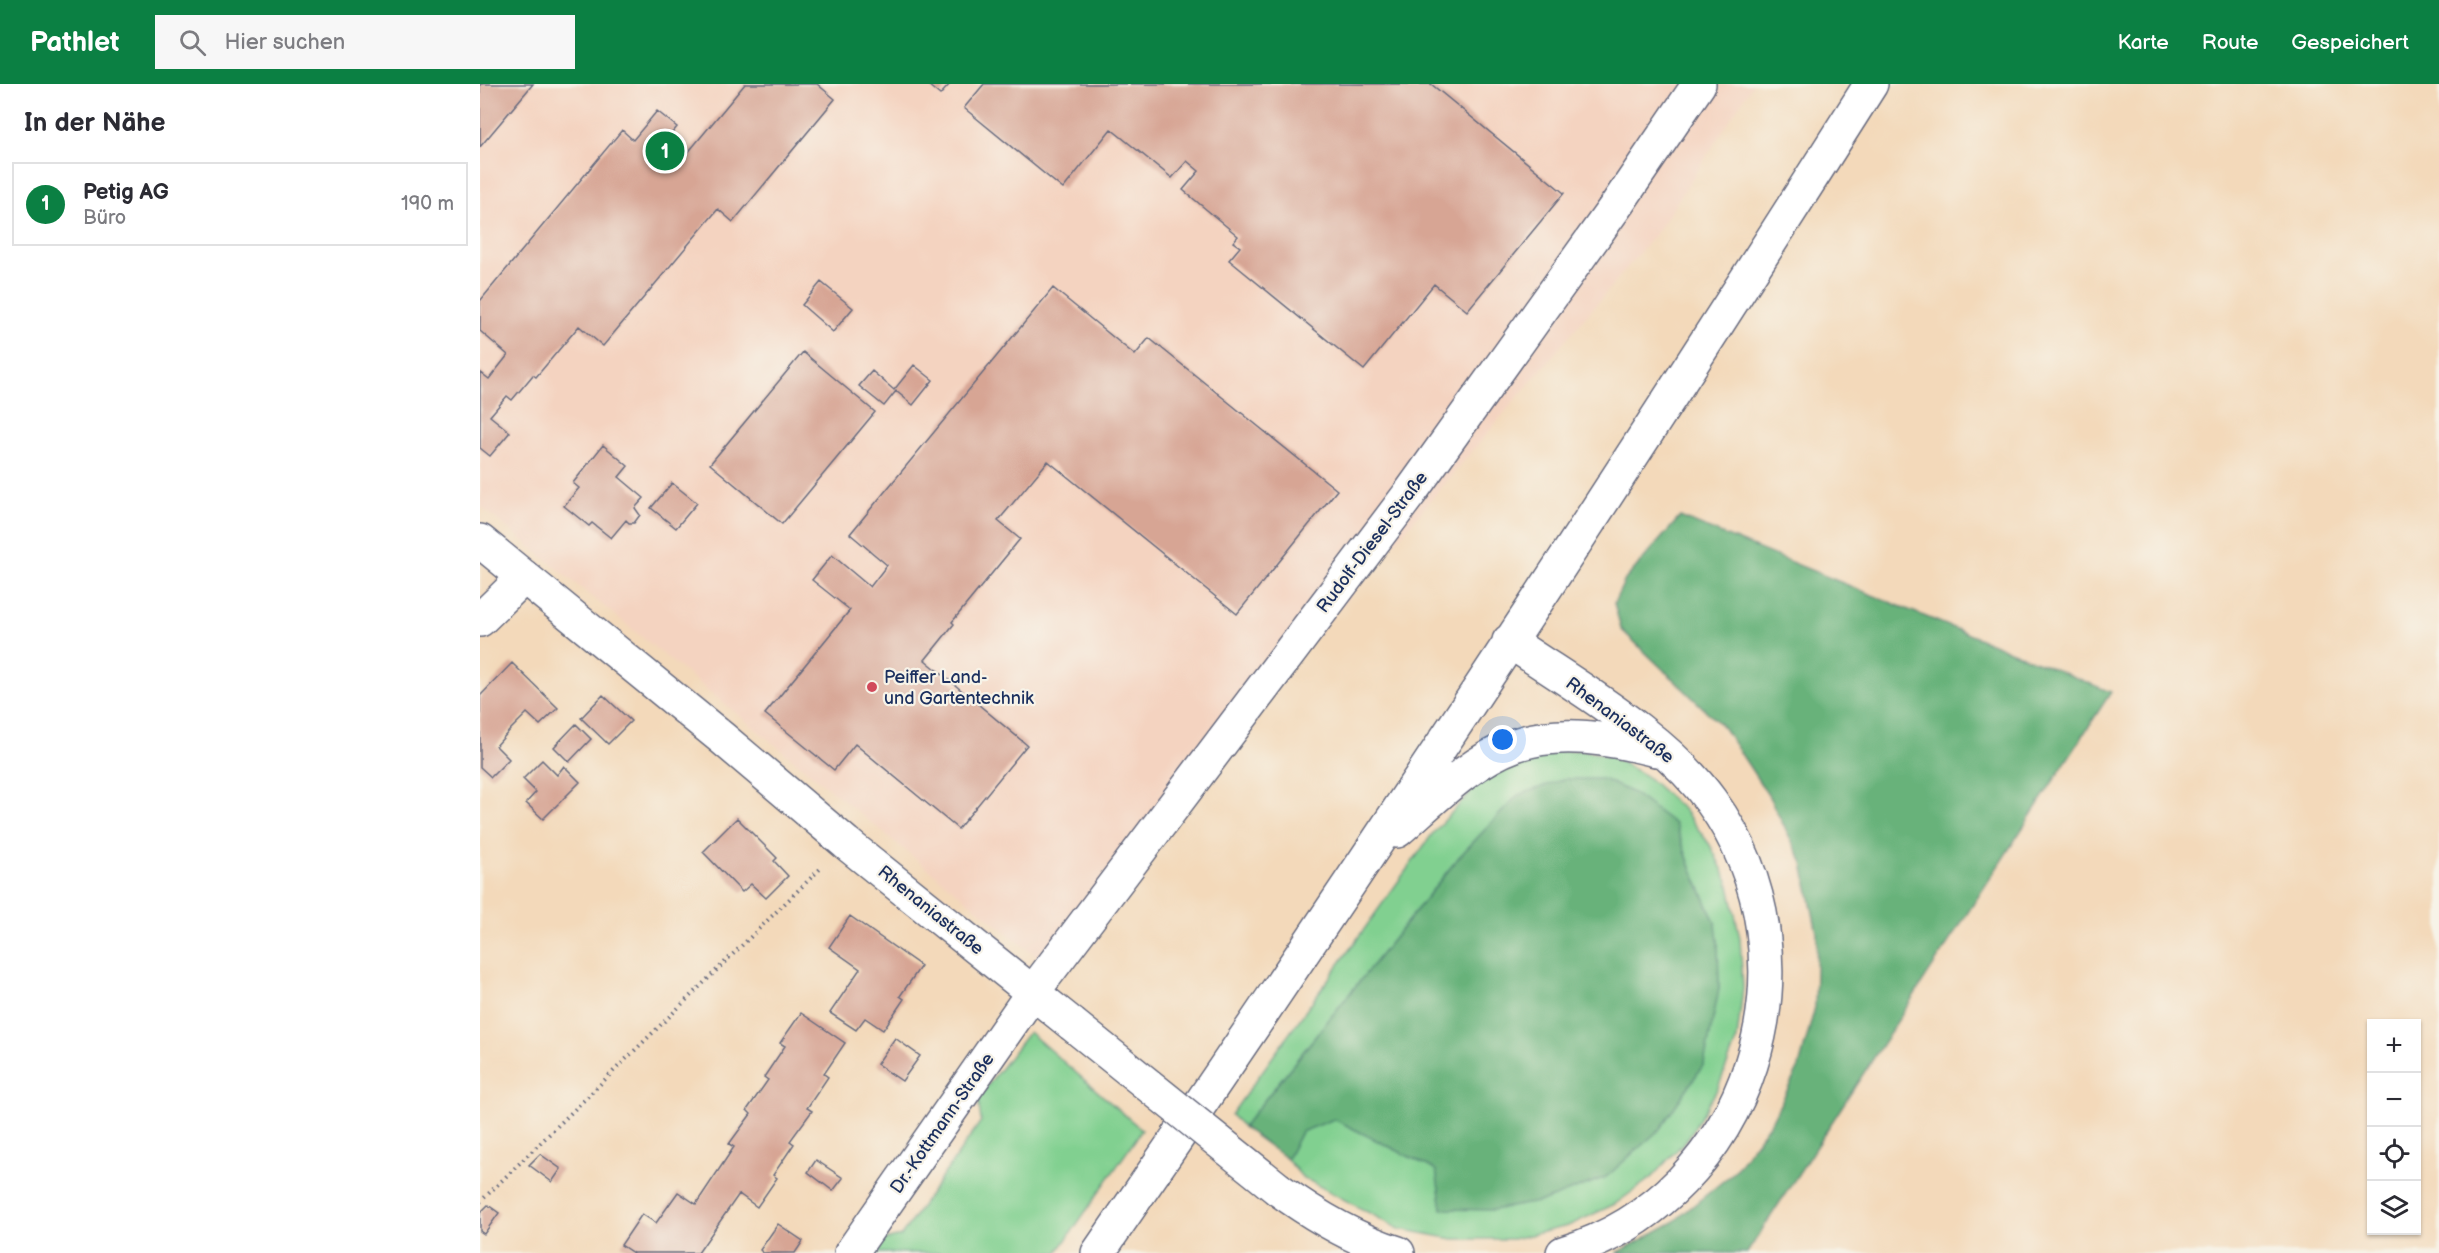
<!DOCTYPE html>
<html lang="de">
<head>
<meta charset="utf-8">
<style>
	body { margin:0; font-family:"Balsamiq Sans",sans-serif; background:#f7f7f7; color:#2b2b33 }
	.controls { position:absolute; right:18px; bottom:18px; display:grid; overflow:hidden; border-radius:0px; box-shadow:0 2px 4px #0004 }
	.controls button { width:54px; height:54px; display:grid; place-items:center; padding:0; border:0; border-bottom:2px solid #e1e1e2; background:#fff; color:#2b2b33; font:30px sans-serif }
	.you { position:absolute; left:1023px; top:656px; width:21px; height:21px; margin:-15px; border:4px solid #fff; border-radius:50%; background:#1a73e8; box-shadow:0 0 0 9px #1a73e833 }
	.badge { display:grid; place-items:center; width:39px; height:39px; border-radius:50%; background:#0b8043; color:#fff; font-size:20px; font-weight:700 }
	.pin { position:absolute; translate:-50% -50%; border:3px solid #fff; box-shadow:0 2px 6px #0006 }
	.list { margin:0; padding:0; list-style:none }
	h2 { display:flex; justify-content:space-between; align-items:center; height:78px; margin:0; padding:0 24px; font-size:26px }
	h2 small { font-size:20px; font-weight:400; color:#7c7c81 }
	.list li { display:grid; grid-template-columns:39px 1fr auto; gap:18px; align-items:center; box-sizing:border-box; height:84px; margin:0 12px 12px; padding:0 12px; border:2px solid #e1e1e2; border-radius:0px }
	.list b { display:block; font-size:22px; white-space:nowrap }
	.list p { margin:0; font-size:20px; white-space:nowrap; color:#7c7c81 }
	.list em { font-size:20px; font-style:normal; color:#7c7c81 }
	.icon { flex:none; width:33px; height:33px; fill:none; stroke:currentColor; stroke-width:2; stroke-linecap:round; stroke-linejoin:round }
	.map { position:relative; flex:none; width:1959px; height:1169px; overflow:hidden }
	header { display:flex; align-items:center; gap:36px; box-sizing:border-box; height:84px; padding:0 30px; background:#0b8043; color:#fff }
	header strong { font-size:28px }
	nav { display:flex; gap:33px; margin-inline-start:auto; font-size:21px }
	.search { width:420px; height:54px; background:#f7f7f7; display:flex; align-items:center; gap:15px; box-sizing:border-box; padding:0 21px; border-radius:0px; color:#7c7c81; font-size:22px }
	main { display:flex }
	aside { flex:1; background:#fff }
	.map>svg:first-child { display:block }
	.built { fill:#f4d3c0 }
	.green { fill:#81d090; stroke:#4e8077; stroke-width:1.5 }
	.forest { fill:#68b27a; stroke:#42706c; stroke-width:1.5 }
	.building { fill:#d7a594 }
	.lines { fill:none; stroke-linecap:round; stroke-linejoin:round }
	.minor-casing { stroke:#676a7e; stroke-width:36 }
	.major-casing { stroke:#676a7e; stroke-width:36 }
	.path { stroke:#676a7e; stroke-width:4; stroke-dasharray:1.5 4.5; stroke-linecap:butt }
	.minor { stroke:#fff; stroke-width:33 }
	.major { stroke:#fff; stroke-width:33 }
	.major-bridge-casing { stroke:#676a7e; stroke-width:36; stroke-linecap:butt }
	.major-bridge { stroke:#fff; stroke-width:33 }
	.poi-dot { fill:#d1495b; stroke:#f7f3e8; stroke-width:2 }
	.labels { text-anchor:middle; stroke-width:4.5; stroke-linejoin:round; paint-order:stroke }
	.street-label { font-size:18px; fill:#1b2f5e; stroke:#f7f3e8 }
	.poi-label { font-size:18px; fill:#1b2f5e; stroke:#f7f3e8; text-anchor:start }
</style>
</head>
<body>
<header>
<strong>Pathlet</strong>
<div class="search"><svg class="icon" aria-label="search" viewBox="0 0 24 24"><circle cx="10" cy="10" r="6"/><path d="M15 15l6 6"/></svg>Hier suchen</div>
<nav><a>Karte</a><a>Route</a><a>Gespeichert</a></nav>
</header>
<main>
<aside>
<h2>In der Nähe<small></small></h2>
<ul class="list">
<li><span class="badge">1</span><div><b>Petig AG</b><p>Büro</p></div><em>190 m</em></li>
</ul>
</aside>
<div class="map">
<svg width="1959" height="1169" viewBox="0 0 1959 1169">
	<rect width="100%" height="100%" fill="#f7f3e8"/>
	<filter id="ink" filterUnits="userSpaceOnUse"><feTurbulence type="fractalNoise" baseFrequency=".0167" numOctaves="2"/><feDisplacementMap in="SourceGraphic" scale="12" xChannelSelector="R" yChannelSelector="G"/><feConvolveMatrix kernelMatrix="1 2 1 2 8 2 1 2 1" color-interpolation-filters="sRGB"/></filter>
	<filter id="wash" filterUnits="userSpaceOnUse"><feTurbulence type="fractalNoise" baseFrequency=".008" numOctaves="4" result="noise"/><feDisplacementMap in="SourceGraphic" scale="24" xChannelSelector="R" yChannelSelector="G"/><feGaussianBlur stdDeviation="1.35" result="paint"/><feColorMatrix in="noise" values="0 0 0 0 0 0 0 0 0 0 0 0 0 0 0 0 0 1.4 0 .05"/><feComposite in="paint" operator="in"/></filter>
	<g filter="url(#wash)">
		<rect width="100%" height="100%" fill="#f3d9ba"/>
		<path class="built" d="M0,0H1273L1178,147L562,877L0,422Z"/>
		<path class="green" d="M1102,666L1132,673L1166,692L1204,726L1230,761L1248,797L1260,854L1263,904L1257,955L1238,1004L1209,1053L1171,1094L1135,1120L1088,1142L1033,1155H973L919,1145L822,1093L807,1075L821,1048L854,1035L956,1086L1239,905L1236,841L1210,781L1195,740L979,773L763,1043L751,1031L953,749L1000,698L1034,678L1073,668Z
			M549,948L662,1046L577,1169H391L400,1157L421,1152L501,1037L498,1014Z"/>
		<path class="forest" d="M1200,433L1631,608L1267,1169H1137L1192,1139L1254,1088L1291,1038L1319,983L1335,923L1337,849L1323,779L1288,711L1244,644L1141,545L1134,519L1145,496Z
			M1085,695H1123L1153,709L1195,740L1210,781L1236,841L1238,856L1239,905L1224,980L1179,1046L1126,1093L1064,1117L1013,1126L962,1125L956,1086L854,1035L821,1048L807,1075L763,1043L979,773L1038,711Z"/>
		<g id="blocks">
			<path class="building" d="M0,0H53L0,63Z
				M265,0H337L355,15L253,138L238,125L123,262L99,242L56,293L53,291L32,316L27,312L10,332L30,348L10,372L0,364V288L9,295L28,271L0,247V217L142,46L153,56L177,27L197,43L173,72L186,82L189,78L196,83Z
				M447,0H470L460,11Z
				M504,0H951L1084,109L987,227L954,200L884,286L749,176L760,163L753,158L758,152L703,106L719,87L707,77L692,94L631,45L583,105L484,24Z
				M341,198L373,224L353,248L322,221Z
				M573,204L655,271L669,254L857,406L757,530L568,377L518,437L540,455L472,538L474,540L445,576L547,661L478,745L375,660L354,686L285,630L370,526L332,496L352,471L390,503L407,481L370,450Z
				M323,268L395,328L302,440L230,380Z
				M434,281L453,296L433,321L416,307L404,322L379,302L392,287L414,306Z
				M123,361L148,382L139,393L164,414L155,424L160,431L154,439H149L146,436L131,454L112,439L109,442L84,422L99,404L93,399Z
				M192,399L217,419L196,444L171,424Z
				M32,579L78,624L60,641L47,629L30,646L16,662L29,675L11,693L0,683V612Z
				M123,611L151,637L128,660L101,634Z
				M96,640L111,655L89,678L74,663Z
				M62,676L77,691L84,682L100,698L63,735L46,719L56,708L43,695Z
				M257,734L297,774L294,777L308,792L286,814L271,800L262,808L223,768Z
				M370,832L441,882L420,912L424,915L403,946L385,934L376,946L350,929L380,885L349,863Z
				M321,929L365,959L344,990L348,993L327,1024L332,1027L310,1057L314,1060L293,1091L297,1094L277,1123L259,1110L218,1169H153L141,1161L162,1130L176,1139L198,1108L216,1120L254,1063L249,1060L271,1030L267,1026L288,996L284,993L305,962L300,959Z
				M415,954L440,972L422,997L397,980Z
				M60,1070L81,1085L72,1098L49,1081Z
				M336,1076L363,1094L353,1107L328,1088Z
				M8,1121L19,1129L4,1150L0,1147V1129Z
				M298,1140L323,1157L315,1169H283L280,1166Z"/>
		</g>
	</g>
	<g filter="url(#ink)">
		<use href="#blocks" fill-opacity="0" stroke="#676a7e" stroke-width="1.5"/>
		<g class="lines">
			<defs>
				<path id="minor" d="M0,536L44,493
					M371,1169L553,908L930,409L1138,119L1219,0"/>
				<path id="major" d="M0,457L242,654L366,759L592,940
					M1029,557C1096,603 1183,651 1231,717C1346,875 1272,1112 1083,1169
					M917,747C952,717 990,677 1035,661C1081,645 1131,655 1176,666
					M798,1105C835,1132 874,1155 918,1169
					M618,1169C883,785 1141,394 1391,0"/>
			</defs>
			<use href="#minor" class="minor-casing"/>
			<use href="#major" class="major-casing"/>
			<path class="path" d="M0,1118L342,783"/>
			<use href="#minor" class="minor"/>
			<use href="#major" class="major"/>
			<defs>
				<path id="major-bridge" d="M592,940L798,1105"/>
			</defs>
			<use href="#major-bridge" class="major-bridge-casing"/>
			<use href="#major-bridge" class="major-bridge"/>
		</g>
	</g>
	<circle class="poi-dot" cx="392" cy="603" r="6"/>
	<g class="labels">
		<g class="street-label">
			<text transform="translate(892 458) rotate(-53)" y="6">Rudolf-Diesel-Straße</text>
			<text transform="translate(1140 636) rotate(37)" y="6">Rhenaniastraße</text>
			<text transform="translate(451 826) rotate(39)" y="6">Rhenaniastraße</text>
			<text transform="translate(462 1039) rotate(-55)" y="6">Dr.-Kottmann-Straße</text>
		</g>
		<g class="poi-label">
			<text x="404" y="599">Peiffer Land-<tspan x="404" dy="21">und Gartentechnik</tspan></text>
		</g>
	</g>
</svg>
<div class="controls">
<button>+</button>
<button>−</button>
<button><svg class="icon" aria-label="locate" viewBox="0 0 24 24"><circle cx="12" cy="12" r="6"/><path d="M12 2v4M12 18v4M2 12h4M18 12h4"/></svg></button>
<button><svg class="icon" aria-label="layers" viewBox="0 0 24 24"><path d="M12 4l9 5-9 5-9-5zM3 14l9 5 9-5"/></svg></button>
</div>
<div class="you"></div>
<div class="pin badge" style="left:185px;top:67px">1</div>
</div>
</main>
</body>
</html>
